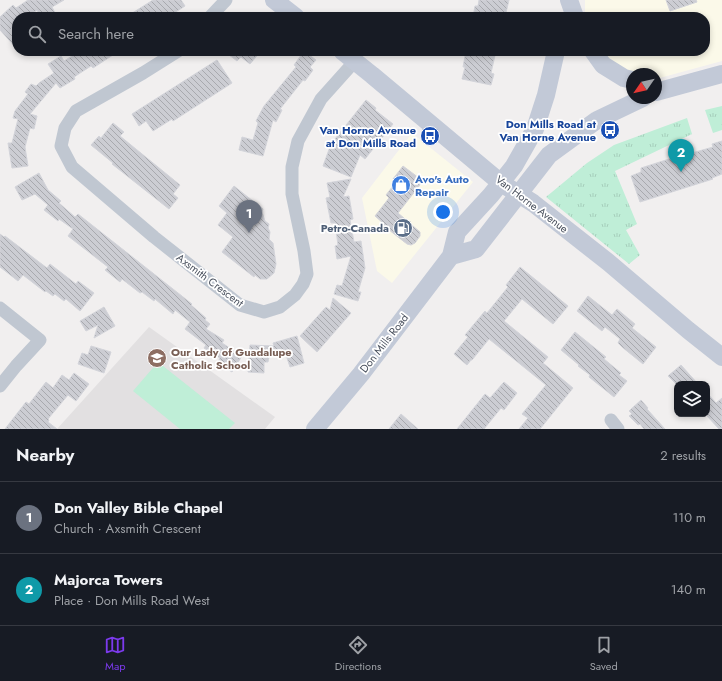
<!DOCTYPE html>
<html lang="en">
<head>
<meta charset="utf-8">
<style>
	body { margin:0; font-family:Jost,sans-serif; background:#20242c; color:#f1f3f6 }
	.controls { position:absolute; right:12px; bottom:12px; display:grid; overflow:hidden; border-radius:8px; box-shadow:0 2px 6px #0003 }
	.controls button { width:36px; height:36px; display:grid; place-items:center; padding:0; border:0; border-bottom:1px solid #363941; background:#171b24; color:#f1f3f6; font:20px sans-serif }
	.compass { position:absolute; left:626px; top:68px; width:36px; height:36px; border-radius:50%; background:#171b24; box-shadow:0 2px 6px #0003; rotate:236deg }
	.you { position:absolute; left:443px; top:212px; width:14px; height:14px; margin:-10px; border:3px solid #fff; border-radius:50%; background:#1a73e8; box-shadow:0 0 0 6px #1a73e833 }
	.badge { display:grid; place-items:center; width:26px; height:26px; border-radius:50%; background:#7c3aed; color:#fff; font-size:13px; font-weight:700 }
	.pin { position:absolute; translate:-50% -33px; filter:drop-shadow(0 1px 2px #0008) }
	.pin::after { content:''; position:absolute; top:21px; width:14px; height:12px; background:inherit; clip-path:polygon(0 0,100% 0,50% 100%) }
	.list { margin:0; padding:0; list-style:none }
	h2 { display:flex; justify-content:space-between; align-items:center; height:52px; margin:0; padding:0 16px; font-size:17px }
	h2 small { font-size:13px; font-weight:400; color:#9ea1a6 }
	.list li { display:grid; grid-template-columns:26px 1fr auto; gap:12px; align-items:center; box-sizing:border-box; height:72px; padding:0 16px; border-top:1px solid #363941 }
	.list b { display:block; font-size:15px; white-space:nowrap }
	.list p { margin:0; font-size:13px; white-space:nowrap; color:#9ea1a6 }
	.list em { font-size:13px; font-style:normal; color:#9ea1a6 }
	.icon { flex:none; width:22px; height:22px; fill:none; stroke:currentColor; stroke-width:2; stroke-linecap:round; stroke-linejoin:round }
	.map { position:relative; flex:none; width:722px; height:429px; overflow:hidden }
	.search { position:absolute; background:#171b24; box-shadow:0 2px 6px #0003; left:12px; right:12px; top:12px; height:44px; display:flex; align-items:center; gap:10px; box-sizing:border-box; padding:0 14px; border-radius:16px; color:#9ea1a6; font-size:15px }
	.sheet { height:196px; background:#171b24 }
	nav { display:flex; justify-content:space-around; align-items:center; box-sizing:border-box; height:56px; border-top:1px solid #363941; background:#171b24; font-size:11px; color:#9ea1a6 }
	nav a { display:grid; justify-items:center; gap:2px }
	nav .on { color:#7c3aed }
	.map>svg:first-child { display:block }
	.commercial { fill:#fbf9e9 }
	.education { fill:#e2e0e1 }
	.grass { fill:url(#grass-tufts) }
	.pitch { fill:#bfeed7 }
	.water { fill:url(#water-waves) }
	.building { fill:url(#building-back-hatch); stroke:#d3d4da }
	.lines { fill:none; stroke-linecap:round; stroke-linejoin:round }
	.street { stroke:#c0c7d1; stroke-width:13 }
	.secondary { stroke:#c2c9d7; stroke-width:18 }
	.labels { text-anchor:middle; stroke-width:3.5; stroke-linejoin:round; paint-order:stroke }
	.transit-label { font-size:11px; font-weight:bold; fill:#164399; stroke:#fff; text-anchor:end }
	.shop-label { font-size:11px; font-weight:bold; fill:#366cbe; stroke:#fff; text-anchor:start }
	.street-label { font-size:11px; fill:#484f5c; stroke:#fff }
	.service-label { font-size:11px; font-weight:bold; fill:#4e5e75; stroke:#fff; text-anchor:end }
	.education-label { font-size:11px; font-weight:bold; fill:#785e54; stroke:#fff; text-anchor:start }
</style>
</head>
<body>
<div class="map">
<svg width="722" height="429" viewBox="0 0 722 429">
	<defs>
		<pattern id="grass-tufts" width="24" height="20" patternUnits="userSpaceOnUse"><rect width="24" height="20" fill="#bfeed7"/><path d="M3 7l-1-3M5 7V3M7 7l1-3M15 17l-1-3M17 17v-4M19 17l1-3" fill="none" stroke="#a6cebb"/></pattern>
		<pattern id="water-waves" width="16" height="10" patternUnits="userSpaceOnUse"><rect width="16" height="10" fill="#8dc9e9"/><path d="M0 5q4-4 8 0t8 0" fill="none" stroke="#75a6c0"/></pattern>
		<pattern id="building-back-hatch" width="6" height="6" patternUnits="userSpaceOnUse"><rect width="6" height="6" fill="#cccdd3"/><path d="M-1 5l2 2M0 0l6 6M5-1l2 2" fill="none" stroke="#a8a9ae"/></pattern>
	</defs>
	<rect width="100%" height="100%" fill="#f1efef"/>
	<path class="commercial" d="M585,0H722V61L656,79V74H632V75L599,51H705V17H585Z
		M412,133L473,182L392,283L377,271L362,198Z"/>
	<path class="education" d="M149,327L275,417L265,429H57Z"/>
	<path class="grass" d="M722,106V130L713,133L705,110Z
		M687,118L692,134L615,171L637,224L626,230L640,255L629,264L546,197L587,163L614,145Z"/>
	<path class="pitch" d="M158,362L235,423L229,429H180L133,391Z"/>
	<path class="water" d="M372,12L405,14V17H372Z"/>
	<path class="building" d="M28,0H64L52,7L55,13L49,17H41L37,10L27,17H17V24L11,29L17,36V49L0,30V17L13,5L16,8Z
		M153,0H181L185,6L168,17H126Z
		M479,0H509L505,17H473L475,6H478Z
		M666,0H696L697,2L670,11Z
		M80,51H119L93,68L91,66L74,77L75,79L60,88L56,83L30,114L37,116L34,129L30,128L25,147L28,166L12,168L8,143H12L18,119L13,118L15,111L28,94L25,92L31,84L36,86L39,83L54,73L48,64L61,56L64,61Z
		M224,51H261L250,64L241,57L237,61Z
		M304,51L316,60L310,67L313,70L305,81L303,80L280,109L282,110L276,122L273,120L263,156L239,150L242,137L253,140L258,123L256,121L264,106L296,67L294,65Z
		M466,51H496L491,73L494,74L491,85L462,79L465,67H463Z
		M217,60L232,83L173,121L172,119L153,131L146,121L139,126L132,114Z
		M366,100L376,108L375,110L393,124L365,159L360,155L351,177L323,166L331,144Z
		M113,123L124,132L120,136L180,185L173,194L178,198L169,209L112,164L113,163L91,145L99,136L101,138Z
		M722,141V174L712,178L713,179L640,202L631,176L641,172V168L691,152L692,153L713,147L712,144Z
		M403,166L423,181L398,213L420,232V236L415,243L411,245L407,244L384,226L383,223L375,216L389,198L386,195L396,182L393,179Z
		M39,173L48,190L61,201L59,203L75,217L78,214L192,304L191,305L206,318L205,320L210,324L206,329L224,340L222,343L242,356L232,372L221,365L218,362L220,358L204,348L206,345L185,329L190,322L175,310L173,314L155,299L154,301L142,292L140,293L122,279L120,282L105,270L108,267L68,236L73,229L59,219L58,221L44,210L48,205L35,194L22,200L15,187Z
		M351,179L343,197L349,196L353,219L350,220L354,242L361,241L365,268L358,292H361L358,301L334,294L337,285L342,286L351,256L337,259L335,246L338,245L335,223H331L326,198L330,197L327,183Z
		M234,186L263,209L262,212L265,221L269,224L268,228L270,232L269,239L273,243L276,264L274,273L267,279H260L255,275L254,277L222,252L233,237L218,225L227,213L219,206Z
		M0,234L4,237L5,236L47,268L50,264L76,284L78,281L94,293L80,311L66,299L64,301L55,294L53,296L46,291L45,292L23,275L18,281L0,267Z
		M520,267L568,306L553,324L522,299L504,321L548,357L543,363L573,388L540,429H519L528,418L522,414L546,385L489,339L472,360H471L467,365L454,354L468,337L465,335L485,311L487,313L508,287L506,285Z
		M588,296L612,315L617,309L635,324L632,328L656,347L643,364L622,347L618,343L620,339L605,327L602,331L577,311Z
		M333,298L351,313L317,352L300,336L326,307L330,310Z
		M104,307L115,326L94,338L98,325L86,331L80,321Z
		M575,332L606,357L604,359L621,373L619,375L627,381L614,397L589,377L590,375L578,366L579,365L561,350Z
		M297,336L304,363L290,367L285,352L269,357L268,362H264V373L248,372L250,345L274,346L273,343Z
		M91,346L111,352L104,373L78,364L82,353L88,355Z
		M681,365L698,384H676L668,376Z
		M74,373L89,384L76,401L68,395L48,419L49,420L48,422L57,429H5L26,402L29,404L46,382L53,388L62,375L69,380Z
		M504,382L517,393L504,410L501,408L484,429H457L485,394L490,398Z
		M707,393L716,403L722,398V429H719L707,416Z
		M641,400L648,408L647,409L665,429H644L640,424L638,425L629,416L632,414L629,411Z
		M401,414L418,429H389Z"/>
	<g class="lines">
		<path class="street" d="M210,17L226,0
			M178,51L143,73L76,111L65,128L61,146L72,167L154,237L240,305L264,312L280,307L295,295L303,284L307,274L304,251L292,194V167L298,141L321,99L355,61
			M0,308L40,340L16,366L0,386
			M611,420L618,429"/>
		<path class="secondary" d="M274,0L296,17
			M569,0L575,17
			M342,51L372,75L501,183L533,203L608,262L688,330L722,357
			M593,51L603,65L624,78L632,80
			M656,92L722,74
			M451,256L476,249L549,155L597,120L643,98
			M315,429L361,374L451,256L457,232L491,195L514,166L535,129L546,95L556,51"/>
	</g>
	<defs>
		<symbol id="bus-disc" viewBox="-11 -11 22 22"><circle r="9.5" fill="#1a4fb4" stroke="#fff"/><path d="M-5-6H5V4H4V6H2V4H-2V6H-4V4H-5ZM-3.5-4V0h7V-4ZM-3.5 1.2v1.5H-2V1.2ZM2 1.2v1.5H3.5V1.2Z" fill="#fff"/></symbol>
		<symbol id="shop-disc" viewBox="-11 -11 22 22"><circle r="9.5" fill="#3f7fe0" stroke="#fff"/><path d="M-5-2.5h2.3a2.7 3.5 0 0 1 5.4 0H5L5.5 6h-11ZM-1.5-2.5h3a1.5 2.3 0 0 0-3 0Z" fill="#fff"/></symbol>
		<symbol id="fuel-disc" viewBox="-11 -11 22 22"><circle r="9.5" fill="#5c6f8a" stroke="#fff"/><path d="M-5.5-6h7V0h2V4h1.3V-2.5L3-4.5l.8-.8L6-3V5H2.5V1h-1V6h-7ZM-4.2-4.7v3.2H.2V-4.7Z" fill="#fff"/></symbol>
		<symbol id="school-disc" viewBox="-11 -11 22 22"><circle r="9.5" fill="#8d6e63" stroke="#fff"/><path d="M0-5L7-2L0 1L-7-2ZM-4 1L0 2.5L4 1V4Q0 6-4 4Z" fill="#fff"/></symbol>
	</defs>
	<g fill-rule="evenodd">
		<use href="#bus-disc" x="599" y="119" width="22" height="22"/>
		<use href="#bus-disc" x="419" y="125" width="22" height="22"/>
		<use href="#shop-disc" x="390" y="174" width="22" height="22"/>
		<use href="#fuel-disc" x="392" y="217" width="22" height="22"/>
		<use href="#school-disc" x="146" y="347" width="22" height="22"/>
	</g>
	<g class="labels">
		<g class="transit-label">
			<text x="596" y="128">Don Mills Road at<tspan x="596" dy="13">Van Horne Avenue</tspan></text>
			<text x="416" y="134">Van Horne Avenue<tspan x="416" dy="13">at Don Mills Road</tspan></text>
		</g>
		<g class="shop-label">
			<text x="415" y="183">Avo's Auto<tspan x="415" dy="13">Repair</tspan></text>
		</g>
		<g class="street-label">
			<text transform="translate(532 204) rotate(37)" y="4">Van Horne Avenue</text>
			<text transform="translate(210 280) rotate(37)" y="4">Axsmith Crescent</text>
			<text transform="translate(384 343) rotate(-52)" y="4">Don Mills Road</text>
		</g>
		<g class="service-label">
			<text x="389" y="232">Petro-Canada</text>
		</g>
		<g class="education-label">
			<text x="171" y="356">Our Lady of Guadalupe<tspan x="171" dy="13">Catholic School</tspan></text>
		</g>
	</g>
</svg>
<div class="controls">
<button><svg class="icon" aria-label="layers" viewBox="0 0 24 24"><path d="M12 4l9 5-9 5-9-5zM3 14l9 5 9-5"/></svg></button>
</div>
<svg class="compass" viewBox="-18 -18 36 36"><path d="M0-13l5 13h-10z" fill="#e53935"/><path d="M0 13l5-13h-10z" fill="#9ea1a6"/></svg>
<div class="you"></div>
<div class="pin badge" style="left:249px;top:233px;background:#6b7280">1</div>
<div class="pin badge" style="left:681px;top:172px;background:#0f9aa8">2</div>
<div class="search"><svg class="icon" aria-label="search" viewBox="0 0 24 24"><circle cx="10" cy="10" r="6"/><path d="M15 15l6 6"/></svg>Search here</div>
</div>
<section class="sheet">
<h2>Nearby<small>2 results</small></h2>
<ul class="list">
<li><span class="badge" style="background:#6b7280">1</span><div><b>Don Valley Bible Chapel</b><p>Church · Axsmith Crescent</p></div><em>110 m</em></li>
<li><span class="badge" style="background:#0f9aa8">2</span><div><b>Majorca Towers</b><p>Place · Don Mills Road West</p></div><em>140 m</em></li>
</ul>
</section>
<nav>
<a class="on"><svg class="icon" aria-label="map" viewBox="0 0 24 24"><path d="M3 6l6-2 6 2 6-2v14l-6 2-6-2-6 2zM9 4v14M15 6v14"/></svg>Map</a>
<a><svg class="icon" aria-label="directions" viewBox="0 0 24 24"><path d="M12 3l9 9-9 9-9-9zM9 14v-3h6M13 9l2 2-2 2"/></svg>Directions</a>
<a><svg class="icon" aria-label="saved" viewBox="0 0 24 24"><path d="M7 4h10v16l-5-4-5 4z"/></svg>Saved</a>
</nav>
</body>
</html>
